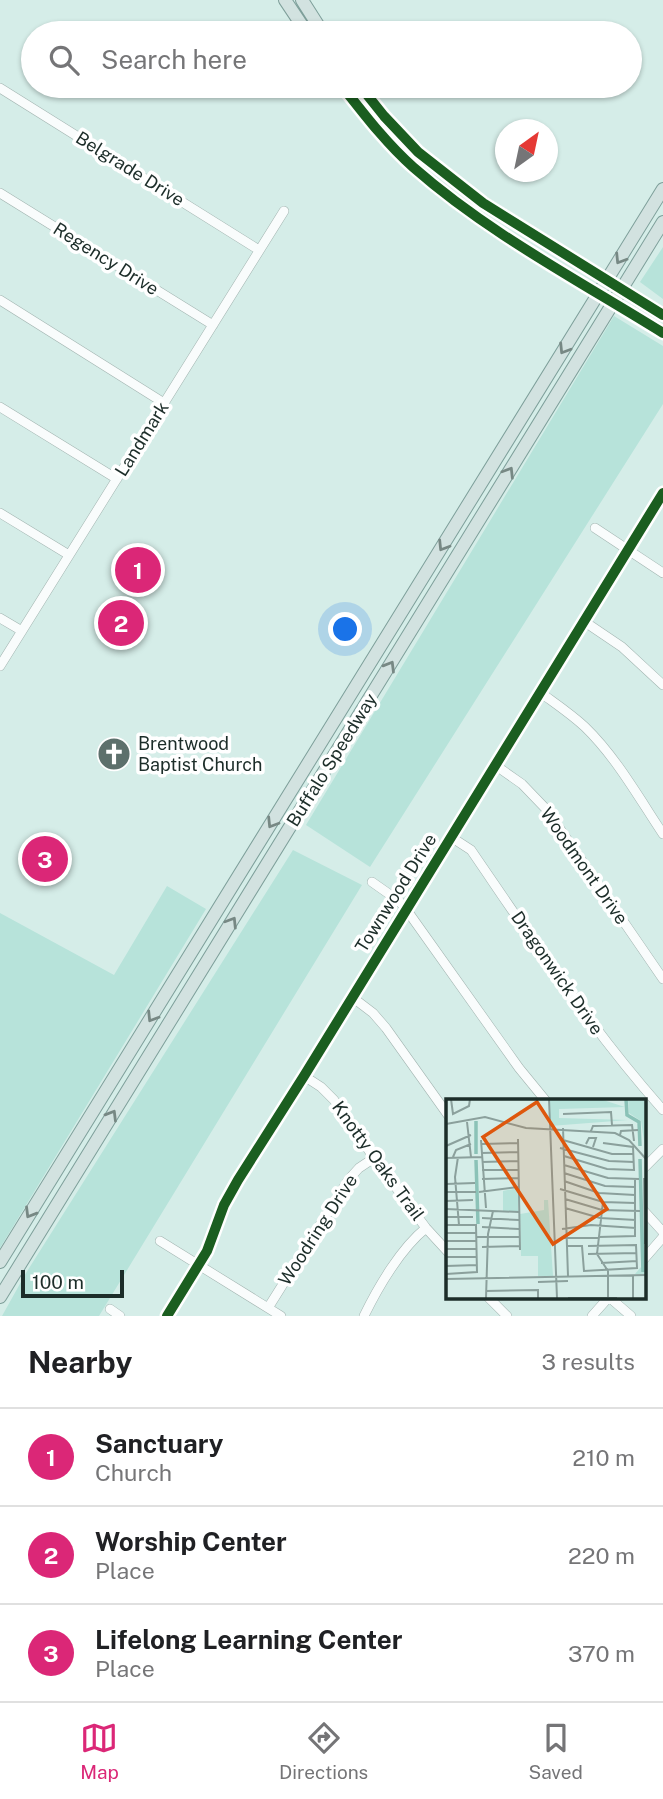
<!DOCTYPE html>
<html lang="en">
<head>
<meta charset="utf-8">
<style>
	body { margin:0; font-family:"Public Sans",sans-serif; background:#f6f6f6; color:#202124 }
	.compass { position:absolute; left:495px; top:119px; width:63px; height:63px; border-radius:50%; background:#fff; box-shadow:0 2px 5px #0004; rotate:33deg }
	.scale { position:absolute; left:21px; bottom:18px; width:103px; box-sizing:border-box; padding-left:7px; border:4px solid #1c2d29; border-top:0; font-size:19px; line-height:24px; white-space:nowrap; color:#1c2d29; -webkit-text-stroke:5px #fff; paint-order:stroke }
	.you { position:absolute; left:346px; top:630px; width:24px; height:24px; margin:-18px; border:5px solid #fff; border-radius:50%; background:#1a73e8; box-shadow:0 0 0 10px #1a73e833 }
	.badge { display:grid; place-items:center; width:46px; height:46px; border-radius:50%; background:#db2777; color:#fff; font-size:23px; font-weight:700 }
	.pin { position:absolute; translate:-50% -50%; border:4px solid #fff; box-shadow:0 2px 7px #0006 }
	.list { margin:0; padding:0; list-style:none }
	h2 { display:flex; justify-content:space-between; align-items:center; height:91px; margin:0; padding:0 28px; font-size:30px }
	h2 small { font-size:23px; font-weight:400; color:#757577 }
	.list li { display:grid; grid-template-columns:46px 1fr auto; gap:21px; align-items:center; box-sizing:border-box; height:98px; padding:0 28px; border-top:2px solid #e0e0e0 }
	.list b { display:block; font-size:26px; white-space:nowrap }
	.list p { margin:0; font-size:23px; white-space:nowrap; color:#757577 }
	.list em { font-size:23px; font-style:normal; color:#757577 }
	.icon { flex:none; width:38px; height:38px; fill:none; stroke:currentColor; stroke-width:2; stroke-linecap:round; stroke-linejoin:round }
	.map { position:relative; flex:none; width:663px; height:1316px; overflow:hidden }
	.search { position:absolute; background:#fff; box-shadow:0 2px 5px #0004; left:21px; right:21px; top:21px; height:77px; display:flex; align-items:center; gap:18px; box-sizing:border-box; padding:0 24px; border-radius:38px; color:#757577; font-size:26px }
	.sheet { height:385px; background:#fff }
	nav { display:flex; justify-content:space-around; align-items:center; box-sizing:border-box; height:98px; border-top:2px solid #e0e0e0; background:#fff; font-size:19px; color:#757577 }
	nav a { display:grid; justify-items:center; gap:4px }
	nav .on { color:#db2777 }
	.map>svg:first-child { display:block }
	.green { fill:#b7e3da }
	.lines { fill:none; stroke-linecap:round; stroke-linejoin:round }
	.minor-casing { stroke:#a2b4b0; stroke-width:10 }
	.major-casing { stroke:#7e9f9a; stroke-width:14 }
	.minor { stroke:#f9fcfc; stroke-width:9 }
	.major { stroke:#d2e2e0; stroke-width:12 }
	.cycleway-casing { stroke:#fff; stroke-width:15 }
	.cycleway { stroke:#1b5e20; stroke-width:10 }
	.oneway { stroke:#778884 }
	.labels { text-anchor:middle; stroke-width:7; stroke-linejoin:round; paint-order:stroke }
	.street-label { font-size:18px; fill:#1c2d29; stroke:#fff }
	.poi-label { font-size:18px; fill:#1c2d29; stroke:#fff; text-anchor:start }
	.inset-river { fill:none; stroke:#8bc2b7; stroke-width:3.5 }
	.inset-road { fill:none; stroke:#8ba09c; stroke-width:2 }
	.view { fill:#de570d; fill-opacity:0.15; stroke:#de570d; stroke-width:3.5 }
	.inset-edge { fill:none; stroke:#1c2d29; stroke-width:3.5 }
</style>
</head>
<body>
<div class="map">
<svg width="663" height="1316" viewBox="0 0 663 1316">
	<rect width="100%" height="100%" fill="#d5ede8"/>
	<path class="green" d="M663,247V299L640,282Z
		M614,316L663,346V404L370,867L306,825Z
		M293,850L362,885L99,1316H2L26,1273Z
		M167,886L206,909L0,1248V913L114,975Z"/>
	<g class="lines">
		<defs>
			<path id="minor" d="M0,88L259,250
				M0,193L213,325
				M0,300L164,403
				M0,407L117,479
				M0,513L69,555
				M595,528L663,573
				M0,618L22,631
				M585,622L622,647L663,685
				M0,666L284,211
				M541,693C556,704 571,714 585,727C616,757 639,798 663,834
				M495,765L522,784L547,810L663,979
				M451,837L471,850C532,939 591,1029 663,1110
				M372,882L399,901L406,909L519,1068L546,1101
				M352,997L373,1013L386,1028L448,1115
				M304,1076L321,1087L334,1100L374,1158L426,1228L448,1252
				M644,1168L663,1149
				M644,1211L663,1232
				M160,1241L281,1316
				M644,1259L663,1237
				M488,1297L507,1316
				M268,1308L349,1179L359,1168L374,1158
				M110,1309L120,1316
				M167,1316L207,1251L224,1205L238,1180L304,1076L663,493
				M364,1316C378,1287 401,1248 426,1228
				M592,1316L609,1297L631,1316"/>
			<path id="major" d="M285,0L307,33
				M302,0L323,33
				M342,86C364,114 386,143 413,167C488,233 578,280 663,333
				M360,86L384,116L418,152L483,203L663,315
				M0,1262L663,189
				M0,1297L663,222"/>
		</defs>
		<use href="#minor" class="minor-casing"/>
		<use href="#major" class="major-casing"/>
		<use href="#minor" class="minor"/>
		<use href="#major" class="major"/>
		<defs>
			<path id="cycleway" d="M342,86C364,114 386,143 413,167C488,233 578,280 663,333
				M360,86L384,116L418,152L483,203L663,315
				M167,1316L207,1251L224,1205L238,1180L304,1076L663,493"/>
		</defs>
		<use href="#cycleway" class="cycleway-casing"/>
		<use href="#cycleway" class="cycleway"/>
	</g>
	<defs><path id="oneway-chevron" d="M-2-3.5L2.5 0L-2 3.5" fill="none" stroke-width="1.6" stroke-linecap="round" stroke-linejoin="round" transform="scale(1.75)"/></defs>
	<g class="oneway">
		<use href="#oneway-chevron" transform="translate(620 259) rotate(122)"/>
		<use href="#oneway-chevron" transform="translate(564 349) rotate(122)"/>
		<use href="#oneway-chevron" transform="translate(509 472) rotate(-58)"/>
		<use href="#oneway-chevron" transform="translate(443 546) rotate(122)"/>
		<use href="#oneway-chevron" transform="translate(390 666) rotate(-59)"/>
		<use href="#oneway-chevron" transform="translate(272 823) rotate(122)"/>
		<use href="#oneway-chevron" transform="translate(232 922) rotate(-58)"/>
		<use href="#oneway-chevron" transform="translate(152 1017) rotate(122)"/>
		<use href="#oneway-chevron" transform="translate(112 1115) rotate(-59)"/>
		<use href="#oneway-chevron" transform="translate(30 1213) rotate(121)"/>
	</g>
	<defs>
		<symbol id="church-disc" viewBox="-11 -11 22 22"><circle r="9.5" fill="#5d706c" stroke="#fff"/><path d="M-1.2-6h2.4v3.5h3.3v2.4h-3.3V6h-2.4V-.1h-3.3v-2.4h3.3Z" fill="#fff"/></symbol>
	</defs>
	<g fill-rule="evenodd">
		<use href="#church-disc" x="95" y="735" width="38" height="38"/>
	</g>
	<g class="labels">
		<g class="street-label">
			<text transform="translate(130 169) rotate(32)" y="6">Belgrade Drive</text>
			<text transform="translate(106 259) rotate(32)" y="6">Regency Drive</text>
			<text transform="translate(142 439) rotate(-58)" y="6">Landmark</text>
			<text transform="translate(332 760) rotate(-58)" y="6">Buffalo Speedway</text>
			<text transform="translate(584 866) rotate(55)" y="6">Woodmont Drive</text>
			<text transform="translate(396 893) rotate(-58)" y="6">Townwood Drive</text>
			<text transform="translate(557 973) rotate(55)" y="6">Dragonwick Drive</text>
			<text transform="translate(378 1161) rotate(54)" y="6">Knotty Oaks Trail</text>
			<text transform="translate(318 1230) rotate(-57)" y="6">Woodring Drive</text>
		</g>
		<g class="poi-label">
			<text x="138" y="750">Brentwood<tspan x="138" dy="21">Baptist Church</tspan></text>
		</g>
	</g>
	<g transform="translate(446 1099)">
		<rect width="200" height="200" fill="#d5ede8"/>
		<path d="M104,0H154L179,8L113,10V19L182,21L104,27ZM182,0H199V48L195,22L183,14ZM193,55L200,175H189L195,168ZM72,89V112H57V92ZM98,101H102L107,177H92V157H75L74,115L98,111Z" fill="#b7e3da"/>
		<path class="inset-river" d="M180,0L181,16L193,23L194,47M30,22V55M194,60L197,173M30,61L32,125"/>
		<path class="inset-road" d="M5,0L7,15L23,7L24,0M103,0L111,199M117,15L165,13L166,26M21,23L25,58M0,25L39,18L80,29L169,34L183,41L200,60M117,29L122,177M145,32L147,27L186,26L188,42M174,36L175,32L192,31M72,40L74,151M35,41L40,109M117,41L166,55H188M36,45L72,44M140,45L143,39H150L147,48M0,47L25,36M114,49L163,62L188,63M36,54L72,53M118,57L161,70L188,71L187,48L157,44M7,58L10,51L25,45M12,58L9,78L13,126M0,59L36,58M36,63L72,62M118,66L162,79L193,80M36,71H72M118,74L159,87L189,88M198,79L199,145M36,80L72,79M118,82L153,94L189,96M0,85L29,84M114,90L157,103L189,104M0,93H30M33,93L72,88M119,100L156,111L194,112M0,102L27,101M157,103L151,155L162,172V199M119,109L154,119L190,121M0,110L73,113M0,118H27M36,119L73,121M0,126H30L31,173L0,175M36,128L73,130M116,130L145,126L190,129M0,134H30M30,138H74M116,139L189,137V80M0,142H30M121,147H136L138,172L191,169L190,146L142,147M36,148L74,147M0,150H31M142,155L191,154M0,158H31M155,164L191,162M0,167L31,166M187,177V199M0,180L200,176M92,183L122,182M40,192L92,191V199M40,199L42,135L47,112M122,199H171"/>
		<path class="view" d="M91,3L161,110L107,145L37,38Z"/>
		<rect width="200" height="200" class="inset-edge"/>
	</g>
</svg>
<svg class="compass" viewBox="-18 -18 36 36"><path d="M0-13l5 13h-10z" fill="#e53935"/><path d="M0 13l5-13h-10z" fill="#757577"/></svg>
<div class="scale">100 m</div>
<div class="you"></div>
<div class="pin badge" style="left:138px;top:570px">1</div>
<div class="pin badge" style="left:121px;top:623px">2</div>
<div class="pin badge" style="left:45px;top:859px">3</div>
<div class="search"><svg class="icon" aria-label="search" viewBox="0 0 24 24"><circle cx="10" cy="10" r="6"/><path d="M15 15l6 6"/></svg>Search here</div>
</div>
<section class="sheet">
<h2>Nearby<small>3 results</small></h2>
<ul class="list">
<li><span class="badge">1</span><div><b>Sanctuary</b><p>Church</p></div><em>210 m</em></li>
<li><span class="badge">2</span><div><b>Worship Center</b><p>Place</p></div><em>220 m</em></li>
<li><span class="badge">3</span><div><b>Lifelong Learning Center</b><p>Place</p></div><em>370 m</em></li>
</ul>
</section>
<nav>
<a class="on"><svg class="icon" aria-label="map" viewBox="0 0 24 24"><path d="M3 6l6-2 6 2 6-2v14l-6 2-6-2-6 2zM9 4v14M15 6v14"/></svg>Map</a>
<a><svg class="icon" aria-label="directions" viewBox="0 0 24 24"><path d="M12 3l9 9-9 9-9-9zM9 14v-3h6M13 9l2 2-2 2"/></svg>Directions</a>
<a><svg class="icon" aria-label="saved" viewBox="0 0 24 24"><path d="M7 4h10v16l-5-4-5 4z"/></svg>Saved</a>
</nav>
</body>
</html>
